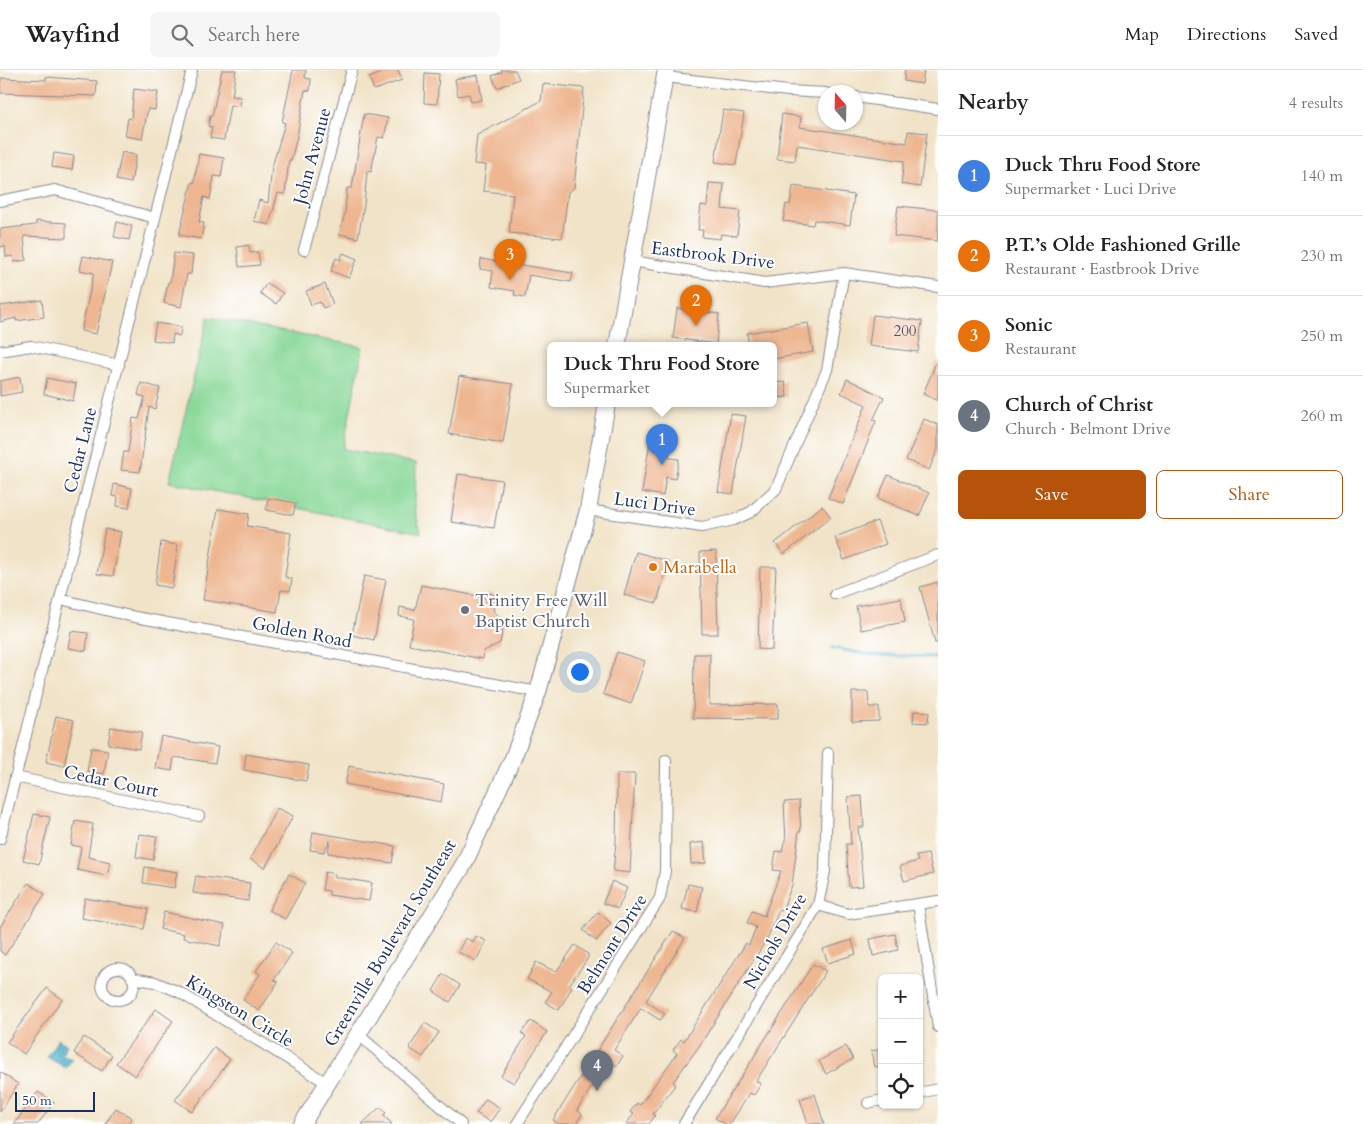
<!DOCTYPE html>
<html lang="en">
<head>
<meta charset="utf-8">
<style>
	body { margin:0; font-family:Cardo,serif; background:#f6f6f6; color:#222 }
	.controls { position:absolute; right:15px; bottom:15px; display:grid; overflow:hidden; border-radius:8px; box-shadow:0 1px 4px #0004 }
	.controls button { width:45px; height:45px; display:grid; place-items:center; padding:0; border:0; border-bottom:1px solid #e0e0e0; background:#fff; color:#222; font:25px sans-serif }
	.compass { position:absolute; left:818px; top:15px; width:45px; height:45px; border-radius:50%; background:#fff; box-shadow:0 1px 4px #0004; rotate:340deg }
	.scale { position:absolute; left:15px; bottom:12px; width:80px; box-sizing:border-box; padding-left:5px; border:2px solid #1b2f5e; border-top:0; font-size:14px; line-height:18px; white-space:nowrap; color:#1b2f5e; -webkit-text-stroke:4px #fff; paint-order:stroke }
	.you { position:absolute; left:579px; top:601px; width:18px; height:18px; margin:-12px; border:4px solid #fff; border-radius:50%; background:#1a73e8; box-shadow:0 0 0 8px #1a73e833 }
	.badge { display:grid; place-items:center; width:32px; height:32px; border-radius:50%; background:#b45309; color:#fff; font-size:16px; font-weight:700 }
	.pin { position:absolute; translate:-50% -41px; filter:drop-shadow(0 1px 2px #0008) }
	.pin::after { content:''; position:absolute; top:26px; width:18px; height:15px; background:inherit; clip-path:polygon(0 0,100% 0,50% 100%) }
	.popup { position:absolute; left:547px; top:272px; width:230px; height:65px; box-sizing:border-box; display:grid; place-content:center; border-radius:8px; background:#fff; filter:drop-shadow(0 1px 4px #0005); font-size:16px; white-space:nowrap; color:#767676 }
	.popup b { font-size:19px; color:#222 }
	.popup::after { content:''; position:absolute; left:50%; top:100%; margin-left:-10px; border:10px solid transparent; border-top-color:#fff }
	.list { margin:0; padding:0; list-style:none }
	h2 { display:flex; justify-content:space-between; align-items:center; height:65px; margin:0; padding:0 20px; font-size:21px }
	h2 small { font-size:16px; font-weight:400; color:#767676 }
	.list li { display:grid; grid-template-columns:32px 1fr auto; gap:15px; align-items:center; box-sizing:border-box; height:80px; padding:0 20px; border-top:1px solid #e0e0e0 }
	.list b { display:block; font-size:19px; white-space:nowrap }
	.list p { margin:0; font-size:16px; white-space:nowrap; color:#767676 }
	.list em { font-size:16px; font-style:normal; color:#767676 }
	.actions { display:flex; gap:10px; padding:15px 20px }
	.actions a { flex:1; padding:11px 0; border:1px solid #b45309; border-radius:8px; text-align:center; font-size:18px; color:#b45309 }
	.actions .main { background:#b45309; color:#fff }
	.icon { flex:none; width:28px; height:28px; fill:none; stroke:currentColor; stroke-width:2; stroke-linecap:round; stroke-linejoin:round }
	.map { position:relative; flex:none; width:938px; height:1054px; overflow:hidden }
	header { display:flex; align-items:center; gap:30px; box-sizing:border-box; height:70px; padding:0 25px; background:#fff; border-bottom:1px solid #e0e0e0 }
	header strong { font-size:24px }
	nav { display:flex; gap:28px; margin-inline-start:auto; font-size:18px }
	.search { width:350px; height:45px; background:#f6f6f6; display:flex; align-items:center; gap:12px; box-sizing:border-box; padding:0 18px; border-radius:8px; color:#767676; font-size:19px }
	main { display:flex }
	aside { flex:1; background:#fff }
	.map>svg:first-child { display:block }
	.green { fill:#88d897; stroke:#52847a }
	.water { fill:#48adc7; stroke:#326e92 }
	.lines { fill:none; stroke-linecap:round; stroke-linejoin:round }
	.stream { stroke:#48adc7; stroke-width:3 }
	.building { fill:#eeb691 }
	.minor-casing { stroke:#868992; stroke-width:12 }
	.trunk-casing { stroke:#868992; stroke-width:18 }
	.minor { stroke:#fff; stroke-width:10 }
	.trunk { stroke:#fff; stroke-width:16 }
	.food-dot { fill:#e8710a; stroke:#fff; stroke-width:2 }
	.worship-dot { fill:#6b7280; stroke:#fff; stroke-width:2 }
	.labels { text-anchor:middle; stroke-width:4; stroke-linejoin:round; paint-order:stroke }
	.number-label { font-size:15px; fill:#50516b }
	.street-label { font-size:18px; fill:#1b2f5e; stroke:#fff }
	.food-label { font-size:18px; fill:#c56008; stroke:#fff; text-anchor:start }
	.worship-label { font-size:18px; fill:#5b616d; stroke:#fff; text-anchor:start }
</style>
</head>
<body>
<header>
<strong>Wayfind</strong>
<div class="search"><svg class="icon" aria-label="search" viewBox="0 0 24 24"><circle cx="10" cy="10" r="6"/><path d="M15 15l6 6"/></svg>Search here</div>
<nav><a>Map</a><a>Directions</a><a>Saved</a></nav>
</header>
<main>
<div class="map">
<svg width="938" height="1054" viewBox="0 0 938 1054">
	<rect width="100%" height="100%" fill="#fff"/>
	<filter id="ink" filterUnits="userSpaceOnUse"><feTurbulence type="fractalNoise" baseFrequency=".02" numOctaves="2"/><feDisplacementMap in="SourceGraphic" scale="10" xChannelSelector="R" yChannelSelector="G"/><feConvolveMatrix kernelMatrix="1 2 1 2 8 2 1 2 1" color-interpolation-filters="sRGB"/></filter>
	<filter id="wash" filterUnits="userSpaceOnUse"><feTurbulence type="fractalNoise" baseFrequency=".0096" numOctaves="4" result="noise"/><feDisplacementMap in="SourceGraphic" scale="20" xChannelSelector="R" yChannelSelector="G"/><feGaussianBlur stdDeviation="1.12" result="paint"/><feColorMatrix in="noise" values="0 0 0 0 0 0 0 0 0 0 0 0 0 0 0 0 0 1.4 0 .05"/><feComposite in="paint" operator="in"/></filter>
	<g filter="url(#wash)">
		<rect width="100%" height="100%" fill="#f1e3c7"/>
		<path class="green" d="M208,247L363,277L343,379L416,393L415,440L421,463L169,412Z"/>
		<path class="water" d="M58,969L67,975L62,984L72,989L66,998L47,987Z"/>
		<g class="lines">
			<path class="stream" d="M832,578L871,585L938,587"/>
		</g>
		<g id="blocks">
			<path class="building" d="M222,0H236L232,26L241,27L240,37L230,35L224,70L210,68L212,57L208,56L210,46H212Z
				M293,0H306L305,8L311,9L310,21L305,20L297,67L291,90H289L285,124L278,123L269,155L254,151L259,130L268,133L272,97L285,53L282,52Z
				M389,0H398L402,10L374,20L369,8Z
				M501,0H515L519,9L497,18L492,6L502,2Z
				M905,0H924L922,14L904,11Z
				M425,3L439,4L437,34L424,33Z
				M478,5L482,30L471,32L469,24L458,26L455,9Z
				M46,7L97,11L96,26L0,23L1,8L46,10Z
				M543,14L584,18L574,118L568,122L562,168L509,163L513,124L483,121L486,95L474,94L477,65L541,31Z
				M134,19L158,22L155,40L148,39L142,69L125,66L128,48L131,49Z
				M723,40L744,43L736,95L715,92Z
				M364,44L388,48L384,68L378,67L371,102L367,101L364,135L358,168L339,164L345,143L347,118H352Z
				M782,44L801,47L800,57L907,73L908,61L927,63L920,117L901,114L904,91L797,75L795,91L777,89Z
				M122,82L136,85L131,113L116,110Z
				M54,83L74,86L72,100L52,97Z
				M199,84L224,88L221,107L214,106L210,129L204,127L199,152L204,153L201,169L179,165L192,112L194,113Z
				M709,113L724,114L722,139L740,141L737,166L721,164L720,169L702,167L703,160H698L701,135L707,136Z
				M793,116L854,125L850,155L814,150L813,155L783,151L786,134L790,135Z
				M898,136L938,140V171L894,166Z
				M36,151L66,153V168L24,166L26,190L14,192L13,186L6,187L5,176L0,177V159L36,155Z
				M117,152L132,156L129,170L114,167Z
				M249,175L250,183L258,182L260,195L239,197L237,177Z
				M174,183L193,185L191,204H187L181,237L164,233L168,212H170Z
				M343,183L357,189L349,208L331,201L336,188L340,190Z
				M83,186L112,192L96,264L81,261L94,203L80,200Z
				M481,189L573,203L571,212L529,205L525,227L514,225L515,221L491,217L493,201L480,199Z
				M267,213L283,223L276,234L260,223Z
				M325,214L333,234L323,238L320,232L311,235L306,221Z
				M42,230L44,247L16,251V248L0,252V236Z
				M677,238L719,244L716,274L673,268Z
				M873,245L922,251L918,282L869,276Z
				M156,253L181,257L180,266L173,264L172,273L153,270Z
				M808,253L813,282L773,289V276H749L747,263Z
				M938,288V331L923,324Z
				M459,306L513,314L503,373L449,364Z
				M20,307L22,322L0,326V311Z
				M47,308L76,314L73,331L44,324Z
				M847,309L884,327L873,350L876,351L843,434L828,428L866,335L841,323Z
				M785,312L787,327L773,328V313Z
				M141,313L160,318L155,339L149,337L140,402L121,400L124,382H128L133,348L139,349L145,327L138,325Z
				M731,344L746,346L733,424L718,422Z
				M924,349L938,355V379L929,400L906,390Z
				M651,365L672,369L669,388L679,389L675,409L666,407L663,426L642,422Z
				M458,404L502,410L494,458L451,452Z
				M888,405L929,423L919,446L878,428Z
				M114,414L132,418L129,438L117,436L118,427L112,426Z
				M268,428L296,433L293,445L266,440Z
				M822,436L831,447L784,484L775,473Z
				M218,439L249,444L247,456L291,463L285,507L292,509L290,521L281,520L277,542L203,530Z
				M877,451L886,474L844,490L835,467Z
				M105,459L121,462L113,506L97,504Z
				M161,472L178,475L172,518L155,515Z
				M716,481L718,564H702L700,482Z
				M636,482L668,491L657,533L624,525Z
				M760,497H776L772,580L758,579Z
				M364,506L386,510L374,570L352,565Z
				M938,512V573H935L920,517Z
				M421,515L487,528L488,523L496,525L493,540L504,552L500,573L484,581L483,589L409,575L414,549L399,546L400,537L415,540Z
				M901,528L905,552L861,560L856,536Z
				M71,561L88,563L86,581L68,578Z
				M617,582L645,591L631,634L603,624Z
				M694,584H710L709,635L778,634V649L693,648Z
				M852,622H868L869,637H879V651L852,652Z
				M914,641L929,642L928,653L913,652Z
				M56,646L74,650L64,696L46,692Z
				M111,657L142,662L139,679L108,674Z
				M161,666L218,677L215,693L174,687L172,701L155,698Z
				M91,678L108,680L104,704L87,701Z
				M246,684L309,695L306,711L244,700Z
				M349,696L444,714L441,732L345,714Z
				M617,704H635L630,803L613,801L616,773Z
				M862,726L864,757H858L863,816L849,817L846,774H851L848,727Z
				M799,731L801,761H799L792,815L782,841L779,840L767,869L700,975L673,1012L676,1014L653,1044L655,1046L649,1054H626L634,1044L630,1042L637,1033L640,1035L668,996L677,983L673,980L681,969L684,971L746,873L749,875L756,857L747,853L752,841L764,846L781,801L773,800L776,781L782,782L784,772H786L784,732Z
				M277,738L293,746L265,798L250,789Z
				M34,744L50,747L39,794L23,790Z
				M75,751L93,754L88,787L110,792L107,806L77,800L81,777L71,775Z
				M313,762L395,776L392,793L328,783L330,771L324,782L310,780Z
				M139,764L157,766L153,790L136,787Z
				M704,772L706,793L691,794L690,774Z
				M928,784L933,804L904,811L900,796L918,791L916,786Z
				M145,797L177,802L174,818L143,813Z
				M325,802L335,804L334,807L372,813L369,831L329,825V821L322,820Z
				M289,804L305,813L285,849L269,840Z
				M196,806L250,813L248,831L193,823Z
				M612,811L627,818L618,839L603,833Z
				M28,813L45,824L5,885L0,881V857Z
				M688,814L702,817L697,842L682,839Z
				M85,828L148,839L144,859L81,848Z
				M164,842L225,855L220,876L183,868L184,864L160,859Z
				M598,842L611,853L596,871L583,860Z
				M673,861L685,868L646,931L665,944L660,950L641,938L614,980L623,986L617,996L608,991L577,1040L582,1044L576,1054H559L553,1050Z
				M895,864L898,880L873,886L870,869Z
				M476,866L486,871L476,891L458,882L465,868L473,872Z
				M852,870L856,884L828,893L823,879Z
				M276,872L292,883L274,910L278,912L259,941L243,930L260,904L256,901Z
				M575,875L588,884V888L569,915L572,917L559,940L545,932L552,922L527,909L536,892L556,902Z
				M813,894L826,901L756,1011L761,1014L754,1025L750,1023L730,1054H725L715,1048Z
				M443,904L460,915L450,932L433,921Z
				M47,918L62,929L24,984L7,972Z
				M156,939L173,951L135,1006L116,993Z
				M531,951L547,962L514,1013L501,1006L526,966L521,963Z
				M425,953L439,962L423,987L409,978Z
				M84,967L112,985L102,1001L74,983Z
				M846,976L853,989L826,1004L819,991Z
				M214,978L230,989L192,1042L175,1030Z
				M882,979V996L874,997L871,981Z
				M0,1002L18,1014L0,1042Z
				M38,1022L54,1032L38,1054H14Z
				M815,1024L824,1054H808L800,1029Z
				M486,1029L500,1038L490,1052L476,1043Z
				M380,1037L386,1043L383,1045L392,1054H362Z
				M116,1038L132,1048L128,1054H105Z"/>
		</g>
	</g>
	<g filter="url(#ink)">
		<use href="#blocks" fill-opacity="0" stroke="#868992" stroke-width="1"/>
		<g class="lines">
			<defs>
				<path id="minor" d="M665,7L788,21L826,23
					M856,27L938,39
					M0,131L55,120L155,148
					M304,180L352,0
					M632,191L765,213L844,203L938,217
					M0,281L31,276L119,295
					M588,440L702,457L734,450L751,442L776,419L827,300L844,203
					M835,524L938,485
					M60,529L130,546L538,622
					M15,707L199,746
					M0,769L192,0
					M918,834L938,957
					M818,835L848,844L938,831
					M102 914a16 16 0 1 1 32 0a16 16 0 1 1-32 0Z
					M132,908L155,912L179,922L327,1013
					M359,965L461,1054
					M919,1023L938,1019
					M868,1033L882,1030
					M517,1054L660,828L665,801L666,690
					M684,1054L818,835L825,801L828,683"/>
				<path id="trunk" d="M617,276L666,0
					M302,1054L464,794L513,688L538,622L588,440L607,334"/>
			</defs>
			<use href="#minor" class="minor-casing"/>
			<use href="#trunk" class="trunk-casing"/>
			<use href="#minor" class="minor"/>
			<use href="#trunk" class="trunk"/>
		</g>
	</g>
	<circle class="food-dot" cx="653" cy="497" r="5"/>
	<circle class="worship-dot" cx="465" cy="540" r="5"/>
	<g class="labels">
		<g class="number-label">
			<text x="905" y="266">200</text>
		</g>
		<g class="street-label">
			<text transform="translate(312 86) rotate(-75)" y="6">John Avenue</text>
			<text transform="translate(713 185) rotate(7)" y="6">Eastbrook Drive</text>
			<text transform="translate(80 380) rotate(-76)" y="6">Cedar Lane</text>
			<text transform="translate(655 434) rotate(8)" y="6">Luci Drive</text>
			<text transform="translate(302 562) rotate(11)" y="6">Golden Road</text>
			<text transform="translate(111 711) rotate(12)" y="6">Cedar Court</text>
			<text transform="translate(775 871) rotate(-60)" y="6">Nichols Drive</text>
			<text transform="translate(390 873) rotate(-59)" y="6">Greenville Boulevard Southeast</text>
			<text transform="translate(612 874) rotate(-58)" y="6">Belmont Drive</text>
			<text transform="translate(240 941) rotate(31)" y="6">Kingston Circle</text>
		</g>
		<g class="food-label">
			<text x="663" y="503">Marabella</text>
		</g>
		<g class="worship-label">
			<text x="475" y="536">Trinity Free Will<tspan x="475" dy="21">Baptist Church</tspan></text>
		</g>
	</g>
</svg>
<div class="controls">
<button>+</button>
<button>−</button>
<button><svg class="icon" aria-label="locate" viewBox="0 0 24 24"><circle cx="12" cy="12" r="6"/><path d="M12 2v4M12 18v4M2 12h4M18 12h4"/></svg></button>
</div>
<svg class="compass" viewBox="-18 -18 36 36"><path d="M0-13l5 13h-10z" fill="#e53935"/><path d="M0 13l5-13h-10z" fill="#767676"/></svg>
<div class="scale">50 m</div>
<div class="you"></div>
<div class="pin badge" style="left:662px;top:395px;background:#3f7fe0">1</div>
<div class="popup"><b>Duck Thru Food Store</b>Supermarket</div>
<div class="pin badge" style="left:696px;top:256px;background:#e8710a">2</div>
<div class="pin badge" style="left:510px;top:210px;background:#e8710a">3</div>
<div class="pin badge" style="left:597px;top:1021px;background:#6b7280">4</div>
</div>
<aside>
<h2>Nearby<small>4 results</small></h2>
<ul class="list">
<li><span class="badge" style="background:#3f7fe0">1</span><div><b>Duck Thru Food Store</b><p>Supermarket · Luci Drive</p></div><em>140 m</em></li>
<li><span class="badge" style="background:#e8710a">2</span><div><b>P.T.’s Olde Fashioned Grille</b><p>Restaurant · Eastbrook Drive</p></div><em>230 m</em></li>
<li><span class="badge" style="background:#e8710a">3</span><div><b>Sonic</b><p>Restaurant</p></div><em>250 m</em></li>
<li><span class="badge" style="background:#6b7280">4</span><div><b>Church of Christ</b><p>Church · Belmont Drive</p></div><em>260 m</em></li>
</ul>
<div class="actions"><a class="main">Save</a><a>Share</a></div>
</aside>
</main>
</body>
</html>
